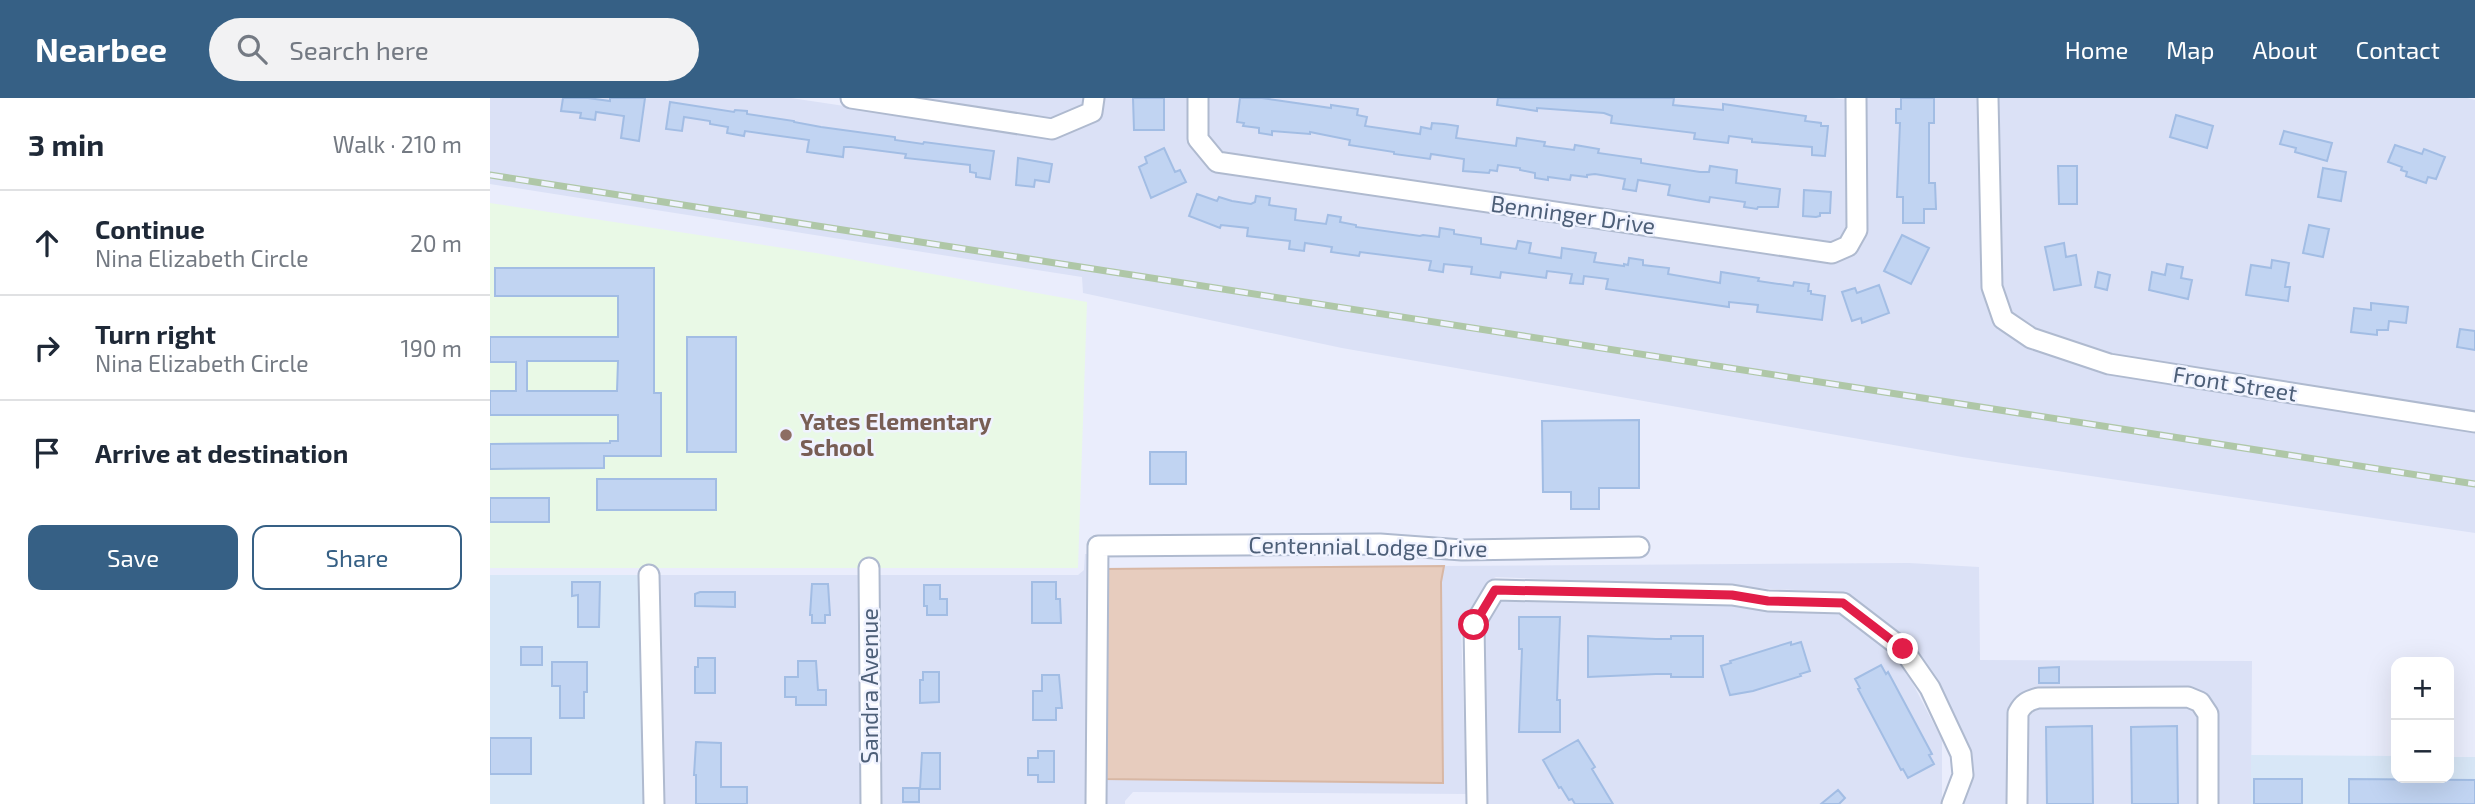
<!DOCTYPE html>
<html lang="en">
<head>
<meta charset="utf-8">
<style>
	body { margin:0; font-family:"Exo 2",sans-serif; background:#f2f2f3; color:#1f2937 }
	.controls { position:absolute; right:21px; bottom:21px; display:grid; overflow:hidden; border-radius:14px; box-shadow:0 7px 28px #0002 }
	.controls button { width:63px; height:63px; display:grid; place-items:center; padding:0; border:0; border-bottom:2px solid #e0e1e3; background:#fff; color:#1f2937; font:35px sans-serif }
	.stop { position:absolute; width:21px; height:21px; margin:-16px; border:5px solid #e11d48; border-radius:50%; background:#fff }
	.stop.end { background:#e11d48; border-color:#fff; box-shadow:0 2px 7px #0008 }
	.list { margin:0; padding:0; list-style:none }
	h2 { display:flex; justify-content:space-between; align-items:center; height:91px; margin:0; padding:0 28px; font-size:30px }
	h2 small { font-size:23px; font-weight:400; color:#747a83 }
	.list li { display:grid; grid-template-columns:46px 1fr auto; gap:21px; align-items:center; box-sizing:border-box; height:105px; padding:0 28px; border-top:2px solid #e0e1e3 }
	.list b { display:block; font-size:26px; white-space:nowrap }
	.list p { margin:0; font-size:23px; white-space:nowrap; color:#747a83 }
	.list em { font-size:23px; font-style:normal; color:#747a83 }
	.actions { display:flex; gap:14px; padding:21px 28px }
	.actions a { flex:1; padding:16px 0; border:2px solid #366085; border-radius:14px; text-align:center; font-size:24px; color:#366085 }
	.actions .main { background:#366085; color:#fff }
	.icon { flex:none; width:38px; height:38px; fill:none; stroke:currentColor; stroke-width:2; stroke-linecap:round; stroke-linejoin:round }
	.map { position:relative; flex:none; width:1985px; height:706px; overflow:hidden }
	header { display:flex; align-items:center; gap:42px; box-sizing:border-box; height:98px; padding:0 35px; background:#366085; color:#fff }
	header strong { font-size:33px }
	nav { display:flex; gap:38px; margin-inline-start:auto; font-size:24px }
	.search { width:490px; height:63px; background:#f2f2f3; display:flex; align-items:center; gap:18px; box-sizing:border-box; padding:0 24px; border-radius:38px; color:#747a83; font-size:26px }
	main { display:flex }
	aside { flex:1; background:#fff }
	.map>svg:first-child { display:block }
	.residential { fill:#dbe1f6 }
	.commercial { fill:#d8e7f7 }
	.education { fill:#e9f9e6 }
	.water { fill:#e7ccbe; stroke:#d8b7a4; stroke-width:2 }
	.building { fill:#c1d4f2; stroke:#a2bde4; stroke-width:2; fill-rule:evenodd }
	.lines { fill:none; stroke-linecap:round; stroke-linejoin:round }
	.minor-casing { stroke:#afbacf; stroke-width:23 }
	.minor { stroke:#fff; stroke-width:19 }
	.rail-casing { stroke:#afc7a7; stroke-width:7 }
	.rail { stroke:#f0f3ff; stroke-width:4.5; stroke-dasharray:13; stroke-linecap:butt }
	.route { stroke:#e11d48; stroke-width:9 }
	.education-dot { fill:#8d6e63; stroke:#f0f3ff; stroke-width:2.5 }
	.labels { text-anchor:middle; stroke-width:5; stroke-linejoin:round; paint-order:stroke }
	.street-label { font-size:23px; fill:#4d5f78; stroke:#f0f3ff }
	.education-label { font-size:23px; font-weight:bold; fill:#785e54; stroke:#f0f3ff; text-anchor:start }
</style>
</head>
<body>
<header>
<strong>Nearbee</strong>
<div class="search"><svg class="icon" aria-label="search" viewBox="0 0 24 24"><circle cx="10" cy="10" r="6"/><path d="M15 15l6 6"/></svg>Search here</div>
<nav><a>Home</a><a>Map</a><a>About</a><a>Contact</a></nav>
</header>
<main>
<aside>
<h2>3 min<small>Walk · 210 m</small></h2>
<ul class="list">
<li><svg class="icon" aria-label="ahead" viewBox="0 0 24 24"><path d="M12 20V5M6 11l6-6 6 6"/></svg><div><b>Continue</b><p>Nina Elizabeth Circle</p></div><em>20 m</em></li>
<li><svg class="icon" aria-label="right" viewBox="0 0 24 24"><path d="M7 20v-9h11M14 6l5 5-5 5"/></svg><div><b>Turn right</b><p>Nina Elizabeth Circle</p></div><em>190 m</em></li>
<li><svg class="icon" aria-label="arrive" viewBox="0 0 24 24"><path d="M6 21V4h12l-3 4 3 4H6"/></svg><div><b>Arrive at destination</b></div></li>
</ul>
<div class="actions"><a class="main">Save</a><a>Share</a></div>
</aside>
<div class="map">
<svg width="1985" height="706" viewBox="0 0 1985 706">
	<rect width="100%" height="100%" fill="#eaedfc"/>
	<path class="residential" d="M0,0H301L561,39L602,23L608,24L611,19L609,14L611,0H700L721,69L1361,156L1374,0H1491L1504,220L1503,224L1508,232L1512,231L1539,248L1985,333V435L1472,359L852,250L593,195L592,179L0,86Z
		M427,0H596L595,8L561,22Z
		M716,0H1343L1358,2L1360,130L1353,141L1341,146L731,56L715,37Z
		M1506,0H1977L1985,2V316L1620,258L1544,232L1519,215L1509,188Z
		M595,456H600L598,706H388L387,477H588L594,472Z
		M1419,465L1489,469L1490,562L1762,563L1761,706H1467V640L1418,544L1354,494L1006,479L1000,482L971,525L976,696L643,694L635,703V706H613L614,681L951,484L954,468Z
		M166,477H372L373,706H171Z
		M1009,496L1351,511L1408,557L1452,642V706H992L986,528Z"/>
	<path class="commercial" d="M0,477H151L156,706H0Z
		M1761,657L1906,658V680H1959V659H1985V706H1761Z"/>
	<path class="education" d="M0,105L326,155L597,204L588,470H0Z"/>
	<path class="water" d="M954,468L951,484L953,685L614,681L615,471Z"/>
	<path class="building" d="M73,0H98L120,3V0H155L149,43L131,40L134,18L106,14L105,22L90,20L91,15L71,13Z
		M643,0H674V32H644Z
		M750,0H772L841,10V7L868,11L867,17L877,19L875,28L930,36L931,29L941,31L942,25L954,26L968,28L966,40L1026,48L1027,40L1055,44L1054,48L1084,52L1085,47L1109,51L1108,55L1151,61V65L1210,74H1219L1220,68L1247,72L1246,85L1290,91L1288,109H1268L1267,111L1254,109L1255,104L1220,99L1219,104L1206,102L1178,97L1180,87L1148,82L1146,93L1133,91L1135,81L1105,76L1097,77V79L1081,77L1080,82L1058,79V82L1045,80V75L1030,72V70L1008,67L1007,73L1000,72L999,75L973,73L974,61L941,56L940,61L904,56V54L859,47L860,42L820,34V36L782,33V37L769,35V30L753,28L754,25L747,24Z
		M1008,0H1184L1183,7L1233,12V6L1316,18L1315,23L1331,25V28H1338L1335,58L1322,57V49L1262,44V41L1239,38L1238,45L1204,41L1205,35L1121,25L1122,18L1114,15L1047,10V13L1007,7Z
		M1411,0H1444V25H1439V85H1445L1446,111H1434V125H1413V99H1407L1410,25H1406V11H1411Z
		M180,4L244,14L245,12L257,13V16L304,23V24L331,29L405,39V42L433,46L434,44L504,53L500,81L486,79V75L480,74V67L415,60L416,56L361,49H354L353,59L317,54L319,42L255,33L254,38L237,35L238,29L220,26V23L194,19L192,33L176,31Z
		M1686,17L1723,28L1717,50L1680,39Z
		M1794,33L1842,45L1837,63L1805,54L1806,50L1790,46Z
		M1905,47L1932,56L1934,51L1955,59L1946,81L1938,79L1936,85L1916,78L1917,74L1911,72L1912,69L1898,64Z
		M674,50L685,74L690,72L696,84L661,100L649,69L657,65L655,59Z
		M528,60L562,66L559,84L545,82L544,89L526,87Z
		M1568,68H1587V106H1569Z
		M1833,70L1856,74L1851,103L1828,99Z
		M1314,92L1341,94L1340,115H1330V118L1326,119L1313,118Z
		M707,96L727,103L729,99L742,103L761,106L765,104L766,98L780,100L779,107L806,111L805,122L836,126L838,117L851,119L850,124L866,127V129L930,138L933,137L949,139L950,130L964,132V136L991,140V146L1026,151L1028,143L1041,145L1039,155L1071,160L1072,150L1106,155L1104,164L1134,168V166L1138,167L1139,160L1153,162V167L1179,170L1178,176L1230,185L1231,174L1269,180L1268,183L1303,188L1304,184L1319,186L1318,193H1321V196L1335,198L1332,222L1267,214L1268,207L1239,204V209L1116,191L1118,181L1094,178L1093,186L1080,185L1082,176L1057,173L1056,180L1011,174L1010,180L981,176L982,169L954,166L953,174L939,172L941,163L870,154L869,158L841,154L842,149L815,145L814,153L799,151L800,143L757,138L758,130L731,127L730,130L699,118Z
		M1819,127L1839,131L1833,159L1813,155Z
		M1412,137L1439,150L1421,186L1394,173Z
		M1574,145L1576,159L1586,157L1591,187L1564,192L1555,149Z
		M1782,162L1799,165L1795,189H1800L1798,203L1756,197L1761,167L1781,170Z
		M1677,166L1693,169L1691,180L1702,182L1698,201L1659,192L1662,174L1675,177Z
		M5,170H164V295H171V358H114V370L0,371V346L120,345V343H128V317H0V293H26V264H0V239H128V198H5ZM37,263H128L127,293H37Z
		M1608,174L1620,177L1617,192L1605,189Z
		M1389,187L1399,215L1372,225L1371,220L1362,223L1352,194L1365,190L1367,195Z
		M1881,205L1918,209L1916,225L1899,223L1898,232H1887V237L1861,234L1864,210L1881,212Z
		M1970,231L1985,233V252L1967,249Z
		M197,239H246V354H197Z
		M1149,322V390H1109V411H1081V394H1053L1052,323Z
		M660,354H696V386H660Z
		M107,381H226V412H107Z
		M0,400H59V424H0Z
		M82,484H110L109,529H88V497L82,498Z
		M542,484H566V501H570L571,525H542Z
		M322,486H338L340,517H335V525H322V517H320Z
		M434,487H450V501H457V517H437V508H434Z
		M210,494H245V509L205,508V496Z
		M1029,519H1070L1067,602H1070V634H1029L1032,551H1029Z
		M1098,538L1166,541H1181V538H1213V579H1181V576H1166L1098,579Z
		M1301,544V547L1311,544L1320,573L1310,576L1311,578L1263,593L1240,597L1231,568L1241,565L1240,563Z
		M31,549H52V567H31Z
		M208,560H225V595H205V569H208Z
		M308,563H326L328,592H336V607H306V599H295V579H308Z
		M62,564H97V594H94V620H70V588H62Z
		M1391,567L1396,576L1398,574L1442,656L1439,657L1444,666L1418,680L1413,671L1411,672L1368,591L1370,590L1365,581Z
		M1569,569V585H1549V570Z
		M433,574H449V604L430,605V582H433Z
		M552,577H569L572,610H566V622H543V593H552Z
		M1602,628L1603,706H1557L1556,629Z
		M1687,628L1688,706H1642L1641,629Z
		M0,640H41V676H0Z
		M1088,642L1105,669L1102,671L1123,706H1085L1082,701L1079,702L1071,689L1069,690L1053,662Z
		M206,644L231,645V689H257V706H206V677H204Z
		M548,653H564V684H548V677H538V660H548Z
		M432,655H450V691H430Z
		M1764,681H1812V706H1764Z
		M1859,681L1985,682V706H1859Z
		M413,690H429V704H413Z
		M1348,692L1355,700L1349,706H1331Z"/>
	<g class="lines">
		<defs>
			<path id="minor" d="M361,0L562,31L602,14L604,0
				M708,0V41L727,64L1342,155L1358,148L1367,132L1366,0
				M1498,0L1502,189L1513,221L1541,240L1619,266L1985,324
				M379,470L381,706
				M159,477L164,706
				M606,706L608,448L890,446L972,452L1149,449
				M987,706L984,527L1005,492L1242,497L1278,503L1353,505L1413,551L1440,590L1471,656L1473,677L1462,706
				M1527,706L1528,615C1533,605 1538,603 1548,600L1698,599L1710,604L1718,616V706"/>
		</defs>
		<use href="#minor" class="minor-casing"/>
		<use href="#minor" class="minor"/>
		<defs>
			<path id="rail" d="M0,77L1985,386"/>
		</defs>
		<use href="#rail" class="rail-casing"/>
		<use href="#rail" class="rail"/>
	</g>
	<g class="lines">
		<path class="route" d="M984,527L1005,492L1242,497L1278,503L1353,505L1413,551"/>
	</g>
	<circle class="education-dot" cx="296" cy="337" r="7"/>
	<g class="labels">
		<g class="street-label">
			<text transform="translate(1083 117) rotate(8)" y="8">Benninger Drive</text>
			<text transform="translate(1745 286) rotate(9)" y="8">Front Street</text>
			<text transform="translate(878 449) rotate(1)" y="8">Centennial Lodge Drive</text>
			<text transform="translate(380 588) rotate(-90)" y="8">Sandra Avenue</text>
		</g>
		<g class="education-label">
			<text x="310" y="332">Yates Elementary<tspan x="310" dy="26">School</tspan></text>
		</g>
	</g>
</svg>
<div class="controls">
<button>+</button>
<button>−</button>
</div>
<div class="stop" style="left:984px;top:527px"></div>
<div class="stop end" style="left:1413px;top:551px"></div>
</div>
</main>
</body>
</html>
